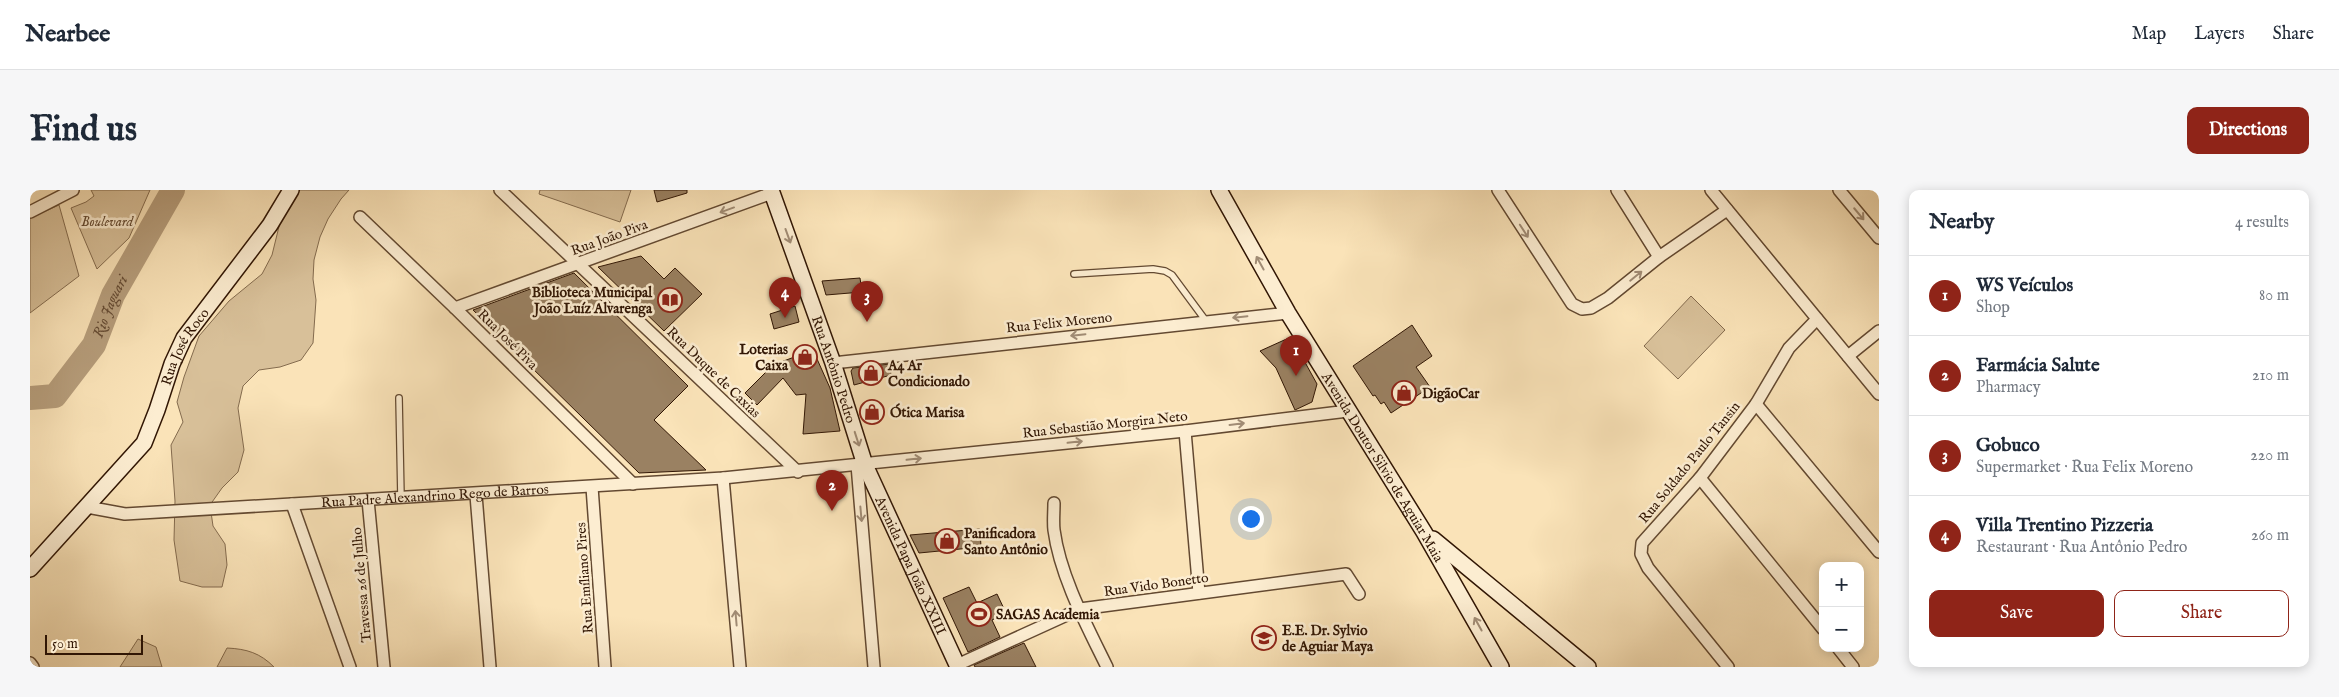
<!DOCTYPE html>
<html lang="en">
<head>
<meta charset="utf-8">
<style>
	body { margin:0; font-family:"IM FELL English",serif; background:#f6f6f7; color:#1f2937 }
	.controls { position:absolute; right:15px; bottom:15px; display:grid; overflow:hidden; border-radius:10px; box-shadow:0 2px 12px #0003 }
	.controls button { width:45px; height:45px; display:grid; place-items:center; padding:0; border:0; border-bottom:1px solid #e0e1e3; background:#fff; color:#1f2937; font:25px sans-serif }
	.scale { position:absolute; left:15px; bottom:12px; width:98px; box-sizing:border-box; padding-left:5px; border:2px solid #311604; border-top:0; font-size:14px; line-height:18px; white-space:nowrap; color:#311604; -webkit-text-stroke:4px #fcedd1; paint-order:stroke }
	.you { position:absolute; left:1220px; top:328px; width:18px; height:18px; margin:-12px; border:4px solid #fff; border-radius:50%; background:#1a73e8; box-shadow:0 0 0 8px #1a73e833 }
	.badge { display:grid; place-items:center; width:32px; height:32px; border-radius:50%; background:#8f2418; color:#fff; font-size:16px; font-weight:700 }
	.pin { position:absolute; translate:-50% -41px; filter:drop-shadow(0 1px 2px #0008) }
	.pin::after { content:''; position:absolute; top:26px; width:18px; height:15px; background:inherit; clip-path:polygon(0 0,100% 0,50% 100%) }
	.list { margin:0; padding:0; list-style:none }
	h2 { display:flex; justify-content:space-between; align-items:center; height:65px; margin:0; padding:0 20px; font-size:21px }
	h2 small { font-size:16px; font-weight:400; color:#747a83 }
	.list li { display:grid; grid-template-columns:32px 1fr auto; gap:15px; align-items:center; box-sizing:border-box; height:80px; padding:0 20px; border-top:1px solid #e0e1e3 }
	.list b { display:block; font-size:19px; white-space:nowrap }
	.list p { margin:0; font-size:16px; white-space:nowrap; color:#747a83 }
	.list em { font-size:16px; font-style:normal; color:#747a83 }
	.actions { display:flex; gap:10px; padding:15px 20px }
	.actions a { flex:1; padding:11px 0; border:1px solid #8f2418; border-radius:10px; text-align:center; font-size:18px; color:#8f2418 }
	.actions .main { background:#8f2418; color:#fff }
	.map { position:relative; flex:none; width:1849px; height:477px; overflow:hidden; border-radius:10px }
	header { display:flex; align-items:center; gap:30px; box-sizing:border-box; height:70px; padding:0 25px; background:#fff; border-bottom:1px solid #e0e1e3 }
	header strong { font-size:24px }
	nav { display:flex; gap:28px; margin-inline-start:auto; font-size:18px }
	.intro { display:flex; align-items:center; justify-content:space-between; box-sizing:border-box; height:120px; padding:0 30px }
	h1 { margin:0; font-size:35px }
	.button { padding:12px 22px; border-radius:10px; background:#8f2418; color:#fff; font-size:18px; font-weight:700 }
	main { display:flex; gap:30px; padding:0 30px }
	aside { flex:1; background:#fff; border-radius:10px; box-shadow:0 2px 12px #0003 }
	.map>svg:first-child { display:block }
	.green { fill:#d8c099; stroke:#846b4e }
	.lines { fill:none; stroke-linecap:round; stroke-linejoin:round }
	.river { stroke:#b69d7b; stroke-width:24 }
	.building { fill:#9a8162; stroke:#311604 }
	.lane-casing { stroke:#634931; stroke-width:8 }
	.street-casing { stroke:#634931; stroke-width:14 }
	.secondary-casing { stroke:#311604; stroke-width:18 }
	.lane { stroke:#fcedd1; stroke-width:5.5 }
	.street { stroke:#fcedd1; stroke-width:11 }
	.secondary { stroke:#fcedd1; stroke-width:15 }
	.oneway { stroke:#a18c75 }
	.labels { text-anchor:middle; stroke-width:5; stroke-linejoin:round; paint-order:stroke }
	.park-label { font-size:14px; font-style:italic; fill:#634931; stroke:#fcedd1 }
	.street-label { font-size:14px; fill:#311604; stroke:#fcedd1 }
	.poi-label { font-size:14px; font-weight:bold; fill:#311604; stroke:#fcedd1; text-anchor:start }
	.water-label { font-size:15px; font-style:italic; fill:#664c34; stroke:#fcedd1 }
</style>
</head>
<body>
<header>
<strong>Nearbee</strong>
<nav><a>Map</a><a>Layers</a><a>Share</a></nav>
</header>
<div class="intro"><h1>Find us</h1><a class="button">Directions</a></div>
<main>
<div class="map">
<svg width="1849" height="477" viewBox="0 0 1849 477">
	<rect width="100%" height="100%" fill="#fae3b8"/>
	<filter id="stains"><feTurbulence type="fractalNoise" baseFrequency=".004" numOctaves="4"/><feColorMatrix values="0 0 0 0 .2 0 0 0 0 .09 0 0 0 0 .02 0 0 0 .5 -.17"/></filter>
	<radialGradient id="worn" r=".72"><stop offset=".6" stop-color="#630" stop-opacity="0"/><stop offset="1" stop-color="#630" stop-opacity=".3"/></radialGradient>
	<path class="green" d="M61,0H120L99,48L67,79L41,18L56,12L64,6Z
		M258,0H319L311,9L298,29L290,47L284,70L283,89L286,110L283,153L271,170L250,177L229,180L213,196L208,218L214,260L208,282L192,298L180,315L183,336L195,354L197,375L192,397H172L150,391L144,350L145,311L141,255L153,232L147,212L154,187L169,146L199,111L232,84L242,65Z
		M510,0H601L590,32L509,4Z
		M29,15L49,86L0,123V28Z
		M1661,106L1695,140L1648,189L1614,156Z
		M108,449L126,457L132,477H90Z
		M197,458C217,459 230,463 244,477H187Z"/>
	<g class="lines">
		<path class="river" id="s1" d="M0,208L25,206L64,155L83,105L143,0"/>
	</g>
	<path class="building" d="M624,0H657V3L627,12Z
		M611,66L634,89L645,78L672,104L634,141L568,77Z
		M544,83L658,196L624,230L676,280L609,283L443,120Z
		M830,88L832,102L796,105L792,91Z
		M765,116L769,132L744,139L740,124Z
		M1382,135L1402,166L1386,177L1400,197L1361,223L1354,212L1351,214L1345,205L1343,206L1323,176Z
		M1261,147L1287,194L1282,212L1265,220L1246,178L1230,161Z
		M783,160L800,198L810,241L773,244L776,204L766,205L753,188L727,215L715,203L743,175Z
		M860,174L861,185L824,195L821,181L823,178Z
		M950,339L951,357L889,363L880,345Z
		M939,397L947,413L967,404L976,423L962,430L970,447L938,462L913,408Z
		M994,453L1006,477H945L944,475Z"/>
	<g class="lines">
		<defs>
			<path id="lane" d="M1044,84L1123,79L1135,81L1142,85L1176,131
				M369,208L371,308"/>
			<g id="street">
				<path d="M470,0L768,282"/>
				<path d="M1468,0L1542,114L1552,119L1561,118L1578,108L1629,67L1697,20"/>
				<path d="M1587,0L1629,67"/>
				<path d="M1681,0L1849,204"/>
				<path d="M1809,0L1849,48"/>
				<path d="M0,22L43,0"/>
				<path d="M330,27L425,118L603,294"/>
				<path d="M425,118L742,3"/>
				<path d="M1818,166L1849,141"/>
				<path d="M803,173L1258,123"/>
				<path d="M1726,214L1849,362"/>
				<path d="M1155,241L1169,403"/>
				<path d="M827,275L844,477"/>
				<path d="M693,288L710,477"/>
				<path d="M1670,288L1793,439"/>
				<path d="M562,297L575,477"/>
				<path d="M446,305L460,477"/>
				<path d="M338,310L354,477"/>
				<path d="M1024,313C1024,322 1023,332 1024,340C1030,386 1057,436 1077,477"/>
				<path d="M262,314L320,477"/>
				<path id="s2" d="M57,317L95,324L693,288L1155,241L1318,221"/>
				<path d="M1808,458L1823,477"/>
				<path d="M0,473L3,477"/>
				<path d="M927,475L1050,419L1316,384L1329,404"/>
				<path d="M1698,477L1618,378L1611,364L1612,353L1670,288L1726,214L1759,158L1787,129"/>
			</g>
			<g id="secondary">
				<path id="s3" d="M741,0L803,173L835,275L928,477"/>
				<path id="s4" d="M1189,0L1258,123L1394,342L1471,477"/>
				<path d="M1403,349L1558,477"/>
				<path id="s5" d="M0,379L114,253L127,220L142,174L154,148L240,35L261,0"/>
			</g>
		</defs>
		<use href="#lane" class="lane-casing"/>
		<use href="#street" class="street-casing"/>
		<use href="#secondary" class="secondary-casing"/>
		<use href="#lane" class="lane"/>
		<use href="#street" class="street"/>
		<use href="#secondary" class="secondary"/>
	</g>
	<defs><path id="oneway-shaft" d="M-6 0H5M1.5-3L5.5 0L1.5 3" fill="none" stroke-width="1.6" stroke-linecap="round" stroke-linejoin="round" transform="scale(1.25)"/></defs>
	<g class="oneway">
		<use href="#oneway-shaft" transform="translate(697 20) rotate(160)"/>
		<use href="#oneway-shaft" transform="translate(1829 24) rotate(50)"/>
		<use href="#oneway-shaft" transform="translate(1494 41) rotate(57)"/>
		<use href="#oneway-shaft" transform="translate(758 46) rotate(70)"/>
		<use href="#oneway-shaft" transform="translate(1230 73) rotate(-119)"/>
		<use href="#oneway-shaft" transform="translate(1606 86) rotate(-39)"/>
		<use href="#oneway-shaft" transform="translate(1210 127) rotate(174)"/>
		<use href="#oneway-shaft" transform="translate(1048 145) rotate(174)"/>
		<use href="#oneway-shaft" transform="translate(1207 234) rotate(-7)"/>
		<use href="#oneway-shaft" transform="translate(827 249) rotate(72)"/>
		<use href="#oneway-shaft" transform="translate(1045 252) rotate(-6)"/>
		<use href="#oneway-shaft" transform="translate(884 269) rotate(-6)"/>
		<use href="#oneway-shaft" transform="translate(831 324) rotate(85)"/>
		<use href="#oneway-shaft" transform="translate(706 428) rotate(-95)"/>
		<use href="#oneway-shaft" transform="translate(1448 434) rotate(-119)"/>
	</g>
	<defs>
		<symbol id="library-ring" viewBox="-11 -11 22 22"><circle r="9.5" fill="#fcedd1" stroke="#8f2418" stroke-width="1.5"/><path d="M-6-4Q-3-5.5-.7-3.5V5Q-3 3-6 4ZM6-4Q3-5.5 .7-3.5V5Q3 3 6 4Z" fill="#8f2418"/></symbol>
		<symbol id="shop-ring" viewBox="-11 -11 22 22"><circle r="9.5" fill="#fcedd1" stroke="#8f2418" stroke-width="1.5"/><path d="M-5-2.5h2.3a2.7 3.5 0 0 1 5.4 0H5L5.5 6h-11ZM-1.5-2.5h3a1.5 2.3 0 0 0-3 0Z" fill="#8f2418"/></symbol>
		<symbol id="stadium-ring" viewBox="-11 -11 22 22"><circle r="9.5" fill="#fcedd1" stroke="#8f2418" stroke-width="1.5"/><path d="M0-5a6.5 5 0 1 0 0 10a6.5 5 0 1 0 0-10ZM-3.5-1.8h7v3.6h-7Z" fill="#8f2418"/></symbol>
		<symbol id="school-ring" viewBox="-11 -11 22 22"><circle r="9.5" fill="#fcedd1" stroke="#8f2418" stroke-width="1.5"/><path d="M0-5L7-2L0 1L-7-2ZM-4 1L0 2.5L4 1V4Q0 6-4 4Z" fill="#8f2418"/></symbol>
	</defs>
	<g fill-rule="evenodd">
		<use href="#library-ring" x="626" y="96" width="28" height="28"/>
		<use href="#shop-ring" x="761" y="153" width="28" height="28"/>
		<use href="#shop-ring" x="827" y="169" width="28" height="28"/>
		<use href="#shop-ring" x="1360" y="189" width="28" height="28"/>
		<use href="#shop-ring" x="828" y="208" width="28" height="28"/>
		<use href="#shop-ring" x="903" y="337" width="28" height="28"/>
		<use href="#stadium-ring" x="935" y="410" width="28" height="28"/>
		<use href="#school-ring" x="1220" y="434" width="28" height="28"/>
	</g>
	<g class="labels">
		<g class="park-label">
			<text x="77" y="36">Boulevard</text>
		</g>
		<g class="street-label">
			<text transform="translate(579 47) rotate(-20)" y="5">Rua João Piva</text>
			<text transform="translate(1029 132) rotate(-6)" y="5">Rua Felix Moreno</text>
			<text transform="translate(478 149) rotate(45)" y="5">Rua José Piva</text>
			<text dy="5" stroke="none"><textPath href="#s5" startOffset="275">Rua José Roco</textPath></text>
			<text dy="5" stroke="none"><textPath href="#s3" startOffset="190">Rua Antônio Pedro</textPath></text>
			<text transform="translate(684 182) rotate(44)" y="5">Rua Duque de Caxias</text>
			<text transform="translate(1075 234) rotate(-6)" y="5">Rua Sebastião Morgira Neto</text>
			<text transform="translate(1659 272) rotate(-51)" y="5">Rua Soldado Paulo Tansin</text>
			<text dy="5" stroke="none"><textPath href="#s4" startOffset="322">Avenida Doutor Silvio de Aguiar Maia</textPath></text>
			<text dy="5" stroke="none"><textPath href="#s2" startOffset="349">Rua Padre Alexandrino Rego de Barros</textPath></text>
			<text dy="5" stroke="none"><textPath href="#s3" startOffset="401">Avenida Papa João XXIII</textPath></text>
			<text transform="translate(554 388) rotate(-94)" y="5">Rua Emíliano Pires</text>
			<text transform="translate(1126 394) rotate(-8)" y="5">Rua Vido Bonetto</text>
			<text transform="translate(331 395) rotate(-95)" y="5">Travessa 26 de Julho</text>
		</g>
		<g class="poi-label">
			<text x="622" y="107" text-anchor="end">Biblioteca Municipal<tspan x="622" dy="16">João Luíz Alvarenga</tspan></text>
			<text x="758" y="164" text-anchor="end">Loterias<tspan x="758" dy="16">Caixa</tspan></text>
			<text x="858" y="180">A4 Ar<tspan x="858" dy="16">Condicionado</tspan></text>
			<text x="1392" y="208">DigãoCar</text>
			<text x="860" y="227">Ótica Marisa</text>
			<text x="934" y="348">Panificadora<tspan x="934" dy="16">Santo Antônio</tspan></text>
			<text x="966" y="429">SAGAS Academia</text>
			<text x="1252" y="445">E.E. Dr. Sylvio<tspan x="1252" dy="16">de Aguiar Maya</tspan></text>
		</g>
		<g class="water-label">
			<text dy="5" stroke="none"><textPath href="#s1" startOffset="131">Rio Jaguari</textPath></text>
		</g>
	</g>
	<rect width="100%" height="100%" filter="url(#stains)"/>
	<rect width="100%" height="100%" fill="url(#worn)"/>
</svg>
<div class="controls">
<button>+</button>
<button>−</button>
</div>
<div class="scale">50 m</div>
<div class="you"></div>
<div class="pin badge" style="left:1266px;top:186px">1</div>
<div class="pin badge" style="left:802px;top:321px">2</div>
<div class="pin badge" style="left:837px;top:132px">3</div>
<div class="pin badge" style="left:755px;top:128px">4</div>
</div>
<aside>
<h2>Nearby<small>4 results</small></h2>
<ul class="list">
<li><span class="badge">1</span><div><b>WS Veículos</b><p>Shop</p></div><em>80 m</em></li>
<li><span class="badge">2</span><div><b>Farmácia Salute</b><p>Pharmacy</p></div><em>210 m</em></li>
<li><span class="badge">3</span><div><b>Gobuco</b><p>Supermarket · Rua Felix Moreno</p></div><em>220 m</em></li>
<li><span class="badge">4</span><div><b>Villa Trentino Pizzeria</b><p>Restaurant · Rua Antônio Pedro</p></div><em>260 m</em></li>
</ul>
<div class="actions"><a class="main">Save</a><a>Share</a></div>
</aside>
</main>
</body>
</html>
